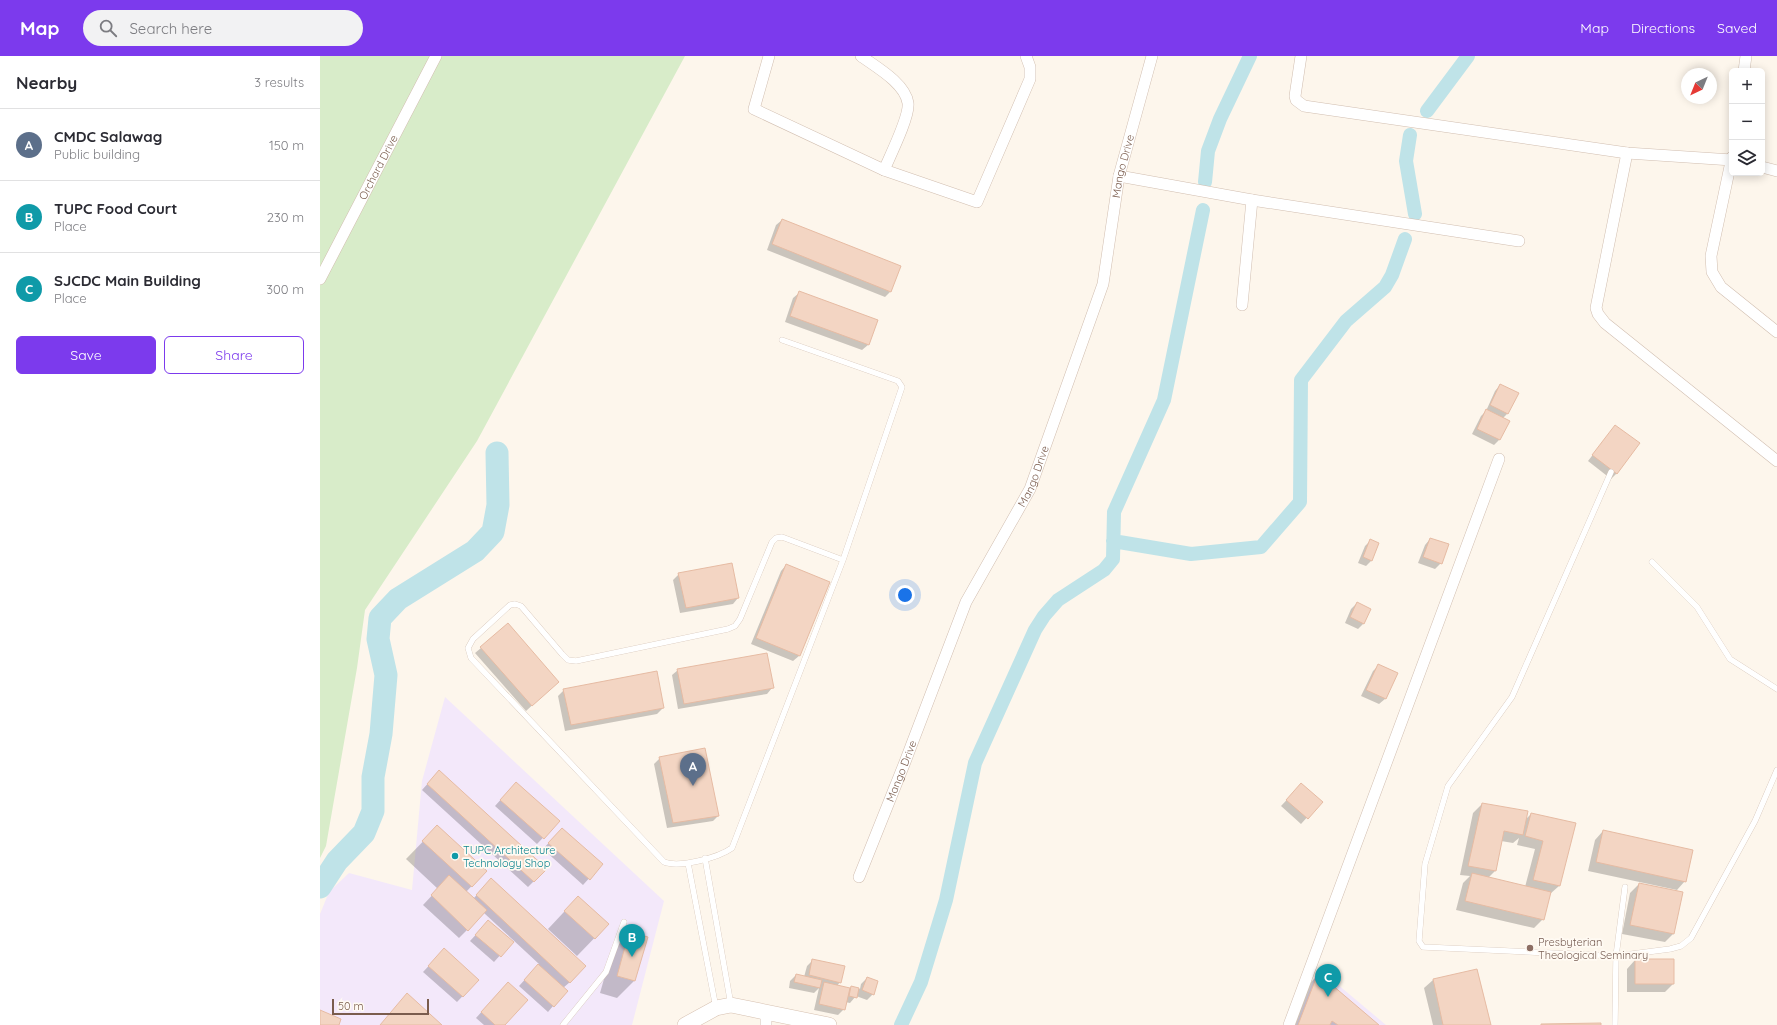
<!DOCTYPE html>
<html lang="en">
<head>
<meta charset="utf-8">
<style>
	body { margin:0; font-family:Quicksand,sans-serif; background:#f2f2f3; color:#2b2b33 }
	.controls { position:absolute; right:12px; top:12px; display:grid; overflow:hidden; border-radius:6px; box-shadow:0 2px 10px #0003 }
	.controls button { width:36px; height:36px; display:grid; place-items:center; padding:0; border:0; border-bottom:1px solid #e1e1e2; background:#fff; color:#2b2b33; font:20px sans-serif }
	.compass { position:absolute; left:1361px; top:12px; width:36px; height:36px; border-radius:50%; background:#fff; box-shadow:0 2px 10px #0003; rotate:223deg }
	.scale { position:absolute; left:12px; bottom:10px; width:97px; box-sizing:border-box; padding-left:4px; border:2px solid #7a5c4d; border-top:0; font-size:11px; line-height:14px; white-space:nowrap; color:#7a5c4d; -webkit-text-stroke:3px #fffaf3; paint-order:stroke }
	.you { position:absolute; left:585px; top:539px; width:14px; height:14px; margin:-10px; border:3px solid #fff; border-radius:50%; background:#1a73e8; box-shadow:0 0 0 6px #1a73e833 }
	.badge { display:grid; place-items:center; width:26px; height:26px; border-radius:50%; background:#7c3aed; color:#fff; font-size:13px; font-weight:700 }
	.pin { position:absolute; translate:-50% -33px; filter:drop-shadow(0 1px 2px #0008) }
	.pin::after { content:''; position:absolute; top:21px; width:14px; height:12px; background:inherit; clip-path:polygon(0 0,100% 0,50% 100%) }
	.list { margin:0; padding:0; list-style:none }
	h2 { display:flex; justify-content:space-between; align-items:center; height:52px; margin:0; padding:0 16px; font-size:17px }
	h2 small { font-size:13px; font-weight:400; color:#7c7c81 }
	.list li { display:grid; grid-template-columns:26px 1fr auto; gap:12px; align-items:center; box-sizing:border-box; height:72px; padding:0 16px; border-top:1px solid #e1e1e2 }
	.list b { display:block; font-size:15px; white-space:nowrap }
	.list p { margin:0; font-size:13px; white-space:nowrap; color:#7c7c81 }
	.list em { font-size:13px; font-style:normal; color:#7c7c81 }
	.actions { display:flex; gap:8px; padding:12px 16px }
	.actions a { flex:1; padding:9px 0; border:1px solid #7c3aed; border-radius:6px; text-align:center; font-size:14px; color:#7c3aed }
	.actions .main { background:#7c3aed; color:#fff }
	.icon { flex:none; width:22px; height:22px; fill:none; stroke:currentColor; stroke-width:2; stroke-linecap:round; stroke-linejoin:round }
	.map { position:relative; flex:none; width:1457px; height:969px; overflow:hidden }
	header { display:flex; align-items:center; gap:24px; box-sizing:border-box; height:56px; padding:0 20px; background:#7c3aed; color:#fff }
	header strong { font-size:19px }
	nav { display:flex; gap:22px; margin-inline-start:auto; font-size:14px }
	.search { width:280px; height:36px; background:#f2f2f3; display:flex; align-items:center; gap:10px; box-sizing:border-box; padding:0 14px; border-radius:22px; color:#7c7c81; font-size:15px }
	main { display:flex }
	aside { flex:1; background:#fff }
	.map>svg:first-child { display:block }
	.education { fill:#f3e8fa }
	.green { fill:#d8ecc9 }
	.shadow { fill:#0003; fill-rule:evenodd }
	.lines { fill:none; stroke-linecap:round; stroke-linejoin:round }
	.canal { stroke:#bfe3e8; stroke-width:14 }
	.river { stroke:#bfe3e8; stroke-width:23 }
	.building { fill:#f3d5c3; stroke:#e6bba3 }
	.lane-casing { stroke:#d1beb0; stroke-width:6 }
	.street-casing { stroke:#d1beb0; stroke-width:12 }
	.secondary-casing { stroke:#d6c0b0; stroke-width:16 }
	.lane { stroke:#fff; stroke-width:5.5 }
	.street { stroke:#fff; stroke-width:11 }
	.secondary { stroke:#fff; stroke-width:15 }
	.culture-dot { fill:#0f9aa8; stroke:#fffaf3; stroke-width:1.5 }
	.education-dot { fill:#8d6e63; stroke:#fffaf3; stroke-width:1.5 }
	.labels { text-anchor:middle; stroke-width:3.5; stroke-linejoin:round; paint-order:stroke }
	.street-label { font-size:11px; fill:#7a5c4d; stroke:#fffaf3 }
	.culture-label { font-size:11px; fill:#0d838f; stroke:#fffaf3; text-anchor:start }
	.education-label { font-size:11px; fill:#785e54; stroke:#fffaf3; text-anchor:start }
</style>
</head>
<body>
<header>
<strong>Map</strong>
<div class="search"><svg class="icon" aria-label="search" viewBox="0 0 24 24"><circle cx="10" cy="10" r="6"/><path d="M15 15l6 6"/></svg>Search here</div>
<nav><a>Map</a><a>Directions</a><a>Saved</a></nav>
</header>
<main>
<aside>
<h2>Nearby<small>3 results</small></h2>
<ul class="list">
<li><span class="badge" style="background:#5c6f8a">A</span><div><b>CMDC Salawag</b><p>Public building</p></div><em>150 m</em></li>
<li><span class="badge" style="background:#0f9aa8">B</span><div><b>TUPC Food Court</b><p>Place</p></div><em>230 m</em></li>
<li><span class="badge" style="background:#0f9aa8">C</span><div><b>SJCDC Main Building</b><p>Place</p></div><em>300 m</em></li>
</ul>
<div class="actions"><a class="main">Save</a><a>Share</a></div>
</aside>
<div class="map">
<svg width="1457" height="969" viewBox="0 0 1457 969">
	<rect width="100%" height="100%" fill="#fdf6ec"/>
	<path class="education" d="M125,641L344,845L312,969H0V858L9,836L29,817L92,834L102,725Z
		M998,912L1066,969H976Z"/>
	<path class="green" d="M0,0H365L157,385L45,554L37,612L6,790L0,802Z"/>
	<path class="shadow" d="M462,164L570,236L565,241L447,194L456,169Z
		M479,237L548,289L542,294L465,266L473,242Z
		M1180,329L1197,337L1187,358L1182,363L1179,384L1174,389L1152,378L1161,360L1166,355L1175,335Z
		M1295,370L1297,417L1291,423L1268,405Z
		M1110,483L1121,507L1115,513L1098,507L1105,489Z
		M1050,485L1052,504L1046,510L1038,507L1045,490Z
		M466,509L479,600L473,605L431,588L461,515Z
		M359,518L418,542L413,548L360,557L353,524Z
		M1037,547L1044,567L1038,573L1025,567L1031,553Z
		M161,592L232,631L206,655L155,597Z
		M1058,610L1076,618L1065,643L1059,648L1041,640L1053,615Z
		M358,614L452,632L447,638L358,653L352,619Z
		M244,634L343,652L337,658L245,675L238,640Z
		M340,702L398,760L393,765L347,772L334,708Z
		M119,715L226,813L208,831L102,734Z
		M191,732L239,765L217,788L175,750Z
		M976,734L1001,746L981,768L961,750Z
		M1162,748L1205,764L1211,758L1255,768L1239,830L1230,838L1223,863L1214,872L1136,854L1143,827L1150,820L1140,819L1153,757ZM1199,782L1197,789L1215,793L1205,831L1168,822L1175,815L1181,785L1193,787Z
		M117,771L166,815L146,836L153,843L171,824L250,926L243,932L233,950L228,956L199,930L219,908L164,857L139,882L103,849L118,833L86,803Z
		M1283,775L1365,825L1357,834L1268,815L1275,784Z
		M236,779L282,808L263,829L223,793Z
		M1319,828L1353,878L1345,886L1302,878L1310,837Z
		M258,841L288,868L257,900L228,873Z
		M163,871L192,886L174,906L150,885Z
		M310,877L314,925L297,942L280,937L292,895Z
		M119,899L158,924L137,946L103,916Z
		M493,904L520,926L517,930L529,933L531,931L540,933L541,928L547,922L553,938L547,944L536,940L530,947L525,946L524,953L518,959L494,954L499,932L494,937L469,932L470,925L476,919L484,921L487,910Z
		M1315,904L1353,928L1345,936H1307V913Z
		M1157,914L1170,969H1113L1104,932L1113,924Z
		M999,918L1058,969H973L990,927Z
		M182,933L183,969H164L156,962Z"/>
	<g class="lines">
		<path class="canal" d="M1107,55L1148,0
			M1090,79L1086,105L1095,158
			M885,126L888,95L900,63L930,0
			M793,485L871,498L941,491L980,446L981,324L1026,265L1065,231L1072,219L1085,183
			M581,969L601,926L626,844L655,707L715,574L724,560L738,544L784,514L793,503L794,456L844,344L883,154"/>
		<path class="river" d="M0,831L17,805L44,777L53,755V721L61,678L66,619L58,583L60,562L78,543L155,495L173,476L178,449L177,397"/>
	</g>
	<path class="building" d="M462,163L581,210L571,236L452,188Z
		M479,235L558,264L549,289L470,260Z
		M1180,328L1199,337L1188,358L1170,349Z
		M1166,353L1190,365L1180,384L1157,373Z
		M1295,369L1320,387L1297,418L1272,399Z
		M1110,482L1129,488L1122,508L1103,501Z
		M1050,483L1059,487L1052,505L1043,501Z
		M412,507L419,542L366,552L358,517Z
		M466,508L510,526L480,600L436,582Z
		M1037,546L1051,553L1044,568L1030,561Z
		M188,567L239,626L212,650L160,591Z
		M447,597L454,632L364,648L357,613Z
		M1058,608L1078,617L1066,643L1046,634Z
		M337,615L344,652L251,669L243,633Z
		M385,692L399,760L353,767L339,701Z
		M119,714L227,813L214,826L107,728Z
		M196,726L240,765L224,783L180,744Z
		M981,727L1003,746L988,763L966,744Z
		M1162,747L1208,755L1203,779L1184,775L1176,815L1148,810Z
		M1211,757L1256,767L1240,830L1213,824L1223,785L1205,780Z
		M117,769L167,815L152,831L102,785Z
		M242,772L283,808L270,824L228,787Z
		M1283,774L1373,794L1366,826L1276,806Z
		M1152,817L1231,836L1224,864L1145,845Z
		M129,819L167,854L148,875L111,839Z
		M171,822L266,910L250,927L156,839Z
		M1319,827L1363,836L1354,878L1310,869Z
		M258,840L289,868L275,883L244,855Z
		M168,864L194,886L181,901L155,879Z
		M309,876L328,881L315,925L297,920Z
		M124,892L159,924L143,941L108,910Z
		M492,903L525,910L521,927L489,919Z
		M1315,903H1354V928H1315Z
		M218,908L248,935L234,951L204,924Z
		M1157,913L1171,969H1123L1113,923Z
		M998,917L1059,969H1018L1012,965L1010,969H978Z
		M476,918L502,924L500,932L474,926Z
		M547,921L558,925L554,939L542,934Z
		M188,926L208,944L185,969H175L161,956Z
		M504,926L530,932L525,954L499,948Z
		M531,930L539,932L537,942L529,940Z
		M87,937L122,969H60Z
		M0,954L21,963L19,969H0Z
		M1281,967V969H1221V968Z"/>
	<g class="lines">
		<defs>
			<path id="lane" d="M462,284L578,325L582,331L523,504L412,792C398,802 359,812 344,806L151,602L148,592L153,583L190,549L195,548L201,550L242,598L248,604L256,605L408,573L415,570L420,563L452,486L456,482L462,481L523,504
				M1291,416L1192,641L1128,730L1105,808L1099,885L1103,891L1296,900L1350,893L1361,890L1371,882L1435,765L1457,714
				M1332,506L1377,551L1410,603L1457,633
				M385,802L411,949
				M368,807L396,952
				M243,969L286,916L304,866
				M1295,969L1296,900L1305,831"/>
			<g id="street">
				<path d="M449,0L434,53L564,114L657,146L710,23V11L706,0"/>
				<path d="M541,0C556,11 585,27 588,47C590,60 570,100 564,114"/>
				<path d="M981,0L975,40L976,44L984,50L1307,97L1412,104"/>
				<path d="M1424,15L1426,0"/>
				<path d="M1307,97L1276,252L1278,258L1285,267L1457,405"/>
				<path d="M1412,101L1391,200L1392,216L1401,231L1457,276"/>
				<path d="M1442,111L1457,115"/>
				<path d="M799,120L932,144L1199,185"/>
				<path id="s1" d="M0,223L116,0"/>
				<path d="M922,249L932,144"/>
				<path id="s2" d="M539,821L585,706L646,546L710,433L783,228L799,120L832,0"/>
				<path d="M446,957V969"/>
				<path d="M969,969L1179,403"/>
			</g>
			<path id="secondary" d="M365,969L396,952L411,949L509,969"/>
		</defs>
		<use href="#lane" class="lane-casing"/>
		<use href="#street" class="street-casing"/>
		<use href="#secondary" class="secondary-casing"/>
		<use href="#lane" class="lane"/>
		<use href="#street" class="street"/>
		<use href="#secondary" class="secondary"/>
	</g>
	<circle class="culture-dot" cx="135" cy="800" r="4"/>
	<circle class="education-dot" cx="1210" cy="892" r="4"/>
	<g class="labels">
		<g class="street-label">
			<text dy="4" stroke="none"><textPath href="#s2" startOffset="762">Mango Drive</textPath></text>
			<text dy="4" stroke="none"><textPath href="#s1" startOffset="126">Orchard Drive</textPath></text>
			<text dy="4" stroke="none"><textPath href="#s2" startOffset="438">Mango Drive</textPath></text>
			<text dy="4" stroke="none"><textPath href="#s2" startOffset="114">Mango Drive</textPath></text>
		</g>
		<g class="culture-label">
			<text x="143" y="798">TUPC Architecture<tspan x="143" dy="13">Technology Shop</tspan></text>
		</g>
		<g class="education-label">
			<text x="1218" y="890">Presbyterian<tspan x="1218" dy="13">Theological Seminary</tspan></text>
		</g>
	</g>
</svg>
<div class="controls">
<button>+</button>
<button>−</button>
<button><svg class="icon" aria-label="layers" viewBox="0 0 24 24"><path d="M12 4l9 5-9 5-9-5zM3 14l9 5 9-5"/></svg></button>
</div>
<svg class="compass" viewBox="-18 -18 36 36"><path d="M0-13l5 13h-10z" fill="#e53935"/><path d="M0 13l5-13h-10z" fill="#7c7c81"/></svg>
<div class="scale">50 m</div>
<div class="you"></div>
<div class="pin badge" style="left:373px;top:730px;background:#5c6f8a">A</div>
<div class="pin badge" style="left:312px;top:901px;background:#0f9aa8">B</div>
<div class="pin badge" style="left:1008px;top:941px;background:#0f9aa8">C</div>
</div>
</main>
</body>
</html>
